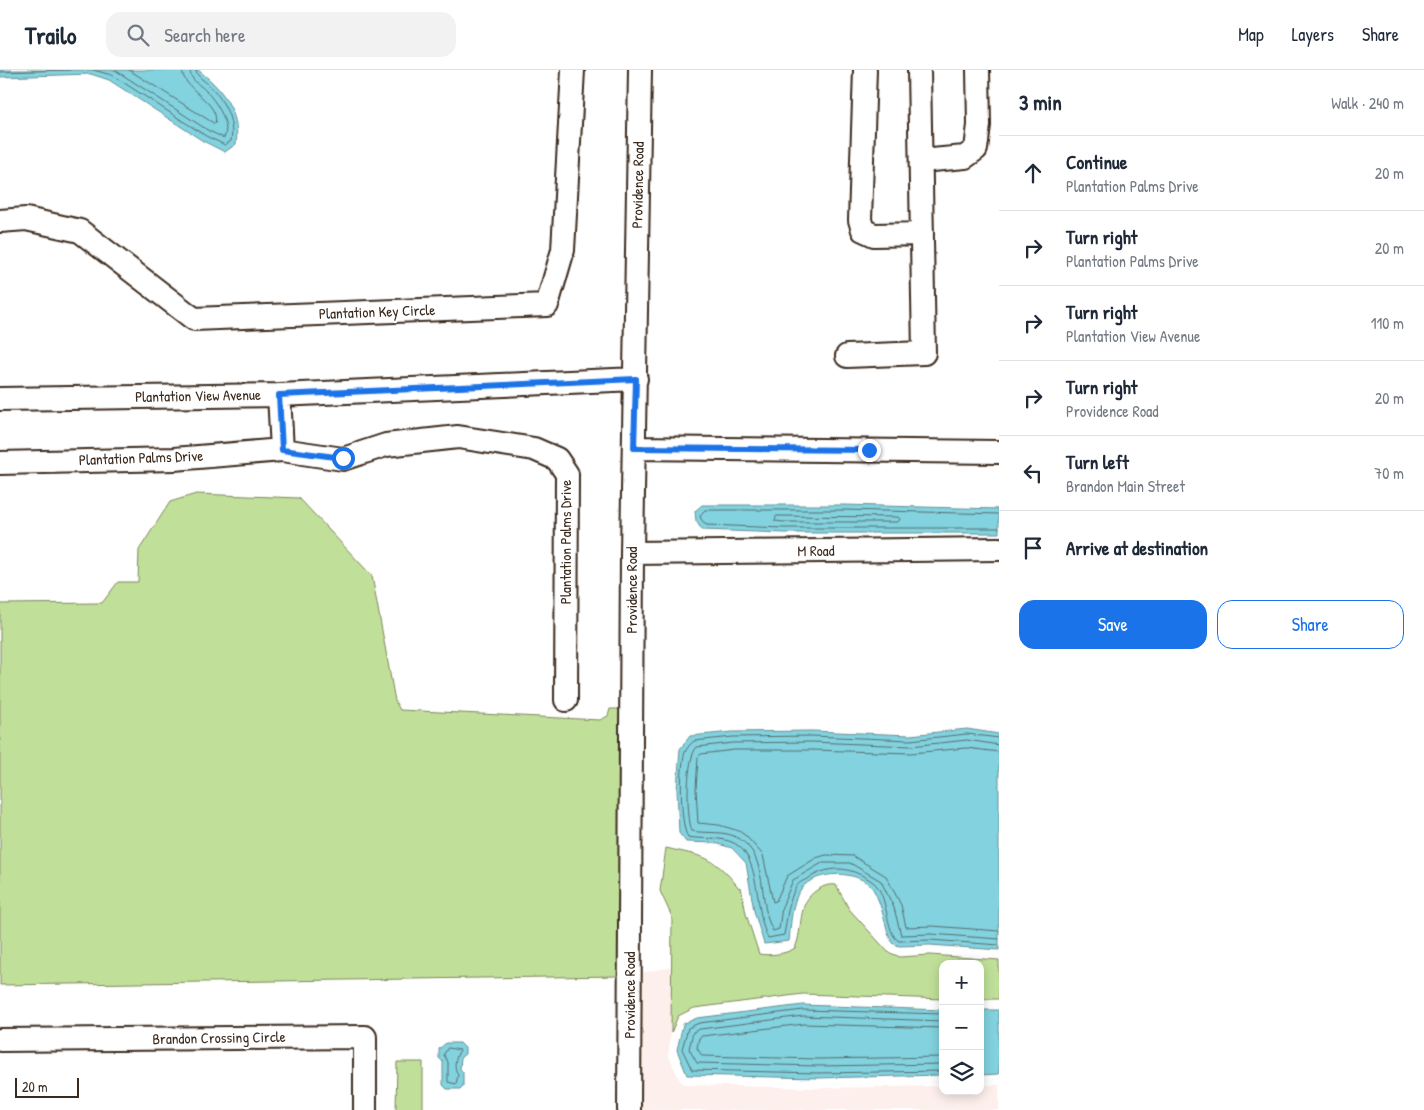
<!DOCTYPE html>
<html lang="en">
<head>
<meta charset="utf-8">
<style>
	body { margin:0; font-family:"Patrick Hand",sans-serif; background:#f2f2f3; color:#1f2937 }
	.controls { position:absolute; right:15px; bottom:15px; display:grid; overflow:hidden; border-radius:10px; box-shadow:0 2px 12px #0003 }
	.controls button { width:45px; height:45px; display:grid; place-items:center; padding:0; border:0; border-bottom:1px solid #e0e1e3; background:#fff; color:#1f2937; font:25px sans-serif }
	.scale { position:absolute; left:15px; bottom:12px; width:64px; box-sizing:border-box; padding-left:5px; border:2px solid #3b2a1e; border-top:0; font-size:14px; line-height:18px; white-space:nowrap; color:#3b2a1e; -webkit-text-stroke:4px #fff; paint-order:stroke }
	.stop { position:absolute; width:15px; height:15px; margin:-11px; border:4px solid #1a73e8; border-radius:50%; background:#fff }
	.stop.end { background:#1a73e8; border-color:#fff; box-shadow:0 1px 5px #0008 }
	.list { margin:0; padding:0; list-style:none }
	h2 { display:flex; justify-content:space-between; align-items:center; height:65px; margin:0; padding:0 20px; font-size:21px }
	h2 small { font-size:16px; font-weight:400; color:#747a83 }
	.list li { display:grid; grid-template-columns:32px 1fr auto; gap:15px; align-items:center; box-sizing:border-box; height:75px; padding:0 20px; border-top:1px solid #e0e1e3 }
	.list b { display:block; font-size:19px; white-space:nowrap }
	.list p { margin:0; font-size:16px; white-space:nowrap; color:#747a83 }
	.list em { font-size:16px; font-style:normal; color:#747a83 }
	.actions { display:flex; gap:10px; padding:15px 20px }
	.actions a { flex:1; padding:11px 0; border:1px solid #1a73e8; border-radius:15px; text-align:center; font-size:18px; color:#1a73e8 }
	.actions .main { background:#1a73e8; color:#fff }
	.icon { flex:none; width:28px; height:28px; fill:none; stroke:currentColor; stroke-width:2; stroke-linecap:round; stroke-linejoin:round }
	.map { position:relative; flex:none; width:999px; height:1040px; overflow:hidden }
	header { display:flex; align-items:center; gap:30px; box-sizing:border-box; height:70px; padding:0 25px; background:#fff; border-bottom:1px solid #e0e1e3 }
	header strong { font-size:24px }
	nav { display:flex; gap:28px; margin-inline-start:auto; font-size:18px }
	.search { width:350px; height:45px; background:#f2f2f3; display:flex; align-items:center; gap:12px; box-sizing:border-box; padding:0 18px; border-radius:15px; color:#747a83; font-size:19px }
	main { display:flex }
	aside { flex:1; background:#fff }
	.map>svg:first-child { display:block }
	.built { fill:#fdefeb }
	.green { fill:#c0e099; stroke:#7e855c }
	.water { fill:#82d2df; stroke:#668f92 }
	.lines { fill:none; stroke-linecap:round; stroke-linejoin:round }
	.shore { stroke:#576d6b; stroke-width:1 }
	.minor-casing { stroke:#3b2a1e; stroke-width:26 }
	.minor { stroke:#fff; stroke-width:22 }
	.route { stroke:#1a73e8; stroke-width:6 }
	.labels { text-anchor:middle; stroke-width:4.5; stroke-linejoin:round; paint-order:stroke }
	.street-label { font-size:15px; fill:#3b2a1e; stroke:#fff }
</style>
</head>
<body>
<header>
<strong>Trailo</strong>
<div class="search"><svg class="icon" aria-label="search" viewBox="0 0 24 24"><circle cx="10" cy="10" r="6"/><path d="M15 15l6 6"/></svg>Search here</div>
<nav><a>Map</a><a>Layers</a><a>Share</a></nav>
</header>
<main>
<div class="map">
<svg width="999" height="1040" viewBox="0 0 999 1040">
	<rect width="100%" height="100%" fill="#fff"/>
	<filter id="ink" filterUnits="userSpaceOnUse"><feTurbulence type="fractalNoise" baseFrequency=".02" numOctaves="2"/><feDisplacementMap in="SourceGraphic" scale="10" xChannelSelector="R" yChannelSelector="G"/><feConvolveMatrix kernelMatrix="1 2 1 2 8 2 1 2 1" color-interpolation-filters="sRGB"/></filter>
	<g filter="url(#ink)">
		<path class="built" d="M672,897L671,963L668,984L680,1011L687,1015L818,1018L943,1016V1021H980V1015H999V1040H639L641,903Z"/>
		<path class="green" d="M196,424L299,428L372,506L395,631L400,640L600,650L608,646L610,639H620L619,906L0,915V534L102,533L118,512H138L139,480L170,432Z
			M666,778C704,787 713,785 739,818L741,817L746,844L759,884C770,886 786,884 795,878C804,858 796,833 817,820C824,816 828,814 836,815L849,839L888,882L900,887L930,885L999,890V929H980V894H943V929L803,924L694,938L678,946L671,963L672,847L660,821Z
			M397,992H423V1040H396Z"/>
		<path class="water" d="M0,0H198C222,18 241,43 236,74L225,82L203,71L109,10L91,4L0,7Z
			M702,435H844L999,439V463H784L702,460L696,451L695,441Z
			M967,659L999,664V880L930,875L899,876L892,873C884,855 883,836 873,819C859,799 815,800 801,819C791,832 791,855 789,871L764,874L754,841L746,793L732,778L715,773L686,772L679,763L677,719L680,679L690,666L732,662L812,661L910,665Z
			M803,935L943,940V1005L818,1008L687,1005L677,980L683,954L697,948Z
			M980,940H999V1004L980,1005Z
			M446,973H460L465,978V984L461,987L460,999L463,1002V1016L460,1019H447L443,1015V992L439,988V979Z"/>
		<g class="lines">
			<path class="shore" d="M93,0L112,5L206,66L225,75L231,71C235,51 224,31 211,17C206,11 197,8 196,0
				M115,0L209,61L224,68C231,53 216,32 206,21C200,14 190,11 190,0
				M129,0L215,54C221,32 183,21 182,0
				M0,2L70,0
				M999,444L844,440H705L700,445L701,449L706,455L784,458H999
				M777,446L898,447L900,449L898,452H784L775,451Z
				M999,668L967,664L910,670L812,666L733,667L694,671C691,673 688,677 686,680C679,692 680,757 688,767C703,770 720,766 734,773C762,787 754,843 768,868L784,865C787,849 788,831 796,817C799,812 805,810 809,808C832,794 851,797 873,812C889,824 885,864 899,871L930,870L999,875
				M999,675L967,670L911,676L812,672L733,673L697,677C686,687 686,746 692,761C706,764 724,760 738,768C770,786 757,833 773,861L779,859L782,837L793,810L822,793H850L881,811L894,838L901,865L931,864L999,869
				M999,682L966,678L911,683L812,680H734L701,684L698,687L696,719L698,753L719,755L739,761L746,766L763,785L773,832L776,831L787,806L816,788L826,785L853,786L886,806L901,835L906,857L932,856L999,861
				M943,944L803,940L699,953L688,958L682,979L692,1000L818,1003L943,1001
				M943,951L803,946L700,959L693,962L689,979L697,993L818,996L943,994
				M943,958L804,954L702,966L699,968L697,978L702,986L818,989L943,987
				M448,978L460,980C455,988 453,997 458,1005L456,1014L448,1012V992L444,985Z"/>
			<defs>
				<path id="minor" d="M865,0L860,150L863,160L874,165L922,164
					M921,91L965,87L976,79L979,55L978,0
					M0,151L26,149L80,161L194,249L547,235L563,180L573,0
					M847,286L924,283L919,0
					M279,325L282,380
					M0,329L279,325L636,309
					M634,378L999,382
					M0,393L174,389L282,380L343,389L386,375L458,367L534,379L557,389L567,404L566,630
					M632,483L999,479
					M0,970L365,967V1040
					M629,1040L632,483L640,0"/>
			</defs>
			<use href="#minor" class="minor-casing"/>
			<use href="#minor" class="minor"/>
		</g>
	</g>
	<g class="lines" filter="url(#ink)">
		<path class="route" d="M343,388L282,380L279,325L636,309L634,378L869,380"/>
	</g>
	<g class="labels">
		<g class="street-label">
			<text transform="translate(638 115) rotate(-89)" y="5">Providence Road</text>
			<text transform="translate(377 242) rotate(-2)" y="5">Plantation Key Circle</text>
			<text transform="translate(198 326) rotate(-1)" y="5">Plantation View Avenue</text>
			<text transform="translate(141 388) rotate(-2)" y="5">Plantation Palms Drive</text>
			<text transform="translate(566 472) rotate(-90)" y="5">Plantation Palms Drive</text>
			<text transform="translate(816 481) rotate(-1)" y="5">M Road</text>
			<text transform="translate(632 520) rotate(-90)" y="5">Providence Road</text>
			<text transform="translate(630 925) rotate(-90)" y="5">Providence Road</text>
			<text transform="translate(219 968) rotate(-1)" y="5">Brandon Crossing Circle</text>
		</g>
	</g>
</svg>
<div class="controls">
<button>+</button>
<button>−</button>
<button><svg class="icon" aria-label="layers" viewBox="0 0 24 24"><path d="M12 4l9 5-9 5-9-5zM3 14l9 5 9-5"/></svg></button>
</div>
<div class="scale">20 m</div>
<div class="stop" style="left:343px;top:388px"></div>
<div class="stop end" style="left:869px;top:380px"></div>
</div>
<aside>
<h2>3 min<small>Walk · 240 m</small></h2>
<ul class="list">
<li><svg class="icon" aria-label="ahead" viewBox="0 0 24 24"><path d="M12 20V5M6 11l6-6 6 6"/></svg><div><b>Continue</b><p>Plantation Palms Drive</p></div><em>20 m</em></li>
<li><svg class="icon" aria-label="right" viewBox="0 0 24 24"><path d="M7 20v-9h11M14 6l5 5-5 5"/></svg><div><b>Turn right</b><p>Plantation Palms Drive</p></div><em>20 m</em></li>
<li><svg class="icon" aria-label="right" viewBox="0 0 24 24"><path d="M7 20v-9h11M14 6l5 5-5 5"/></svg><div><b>Turn right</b><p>Plantation View Avenue</p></div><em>110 m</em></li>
<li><svg class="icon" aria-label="right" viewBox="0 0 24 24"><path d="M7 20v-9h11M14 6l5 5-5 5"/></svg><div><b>Turn right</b><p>Providence Road</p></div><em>20 m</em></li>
<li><svg class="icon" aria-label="left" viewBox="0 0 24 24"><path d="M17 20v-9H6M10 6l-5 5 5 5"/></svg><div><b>Turn left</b><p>Brandon Main Street</p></div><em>70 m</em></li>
<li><svg class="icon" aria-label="arrive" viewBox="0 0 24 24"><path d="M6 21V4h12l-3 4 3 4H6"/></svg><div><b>Arrive at destination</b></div></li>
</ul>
<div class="actions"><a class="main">Save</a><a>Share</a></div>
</aside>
</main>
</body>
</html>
